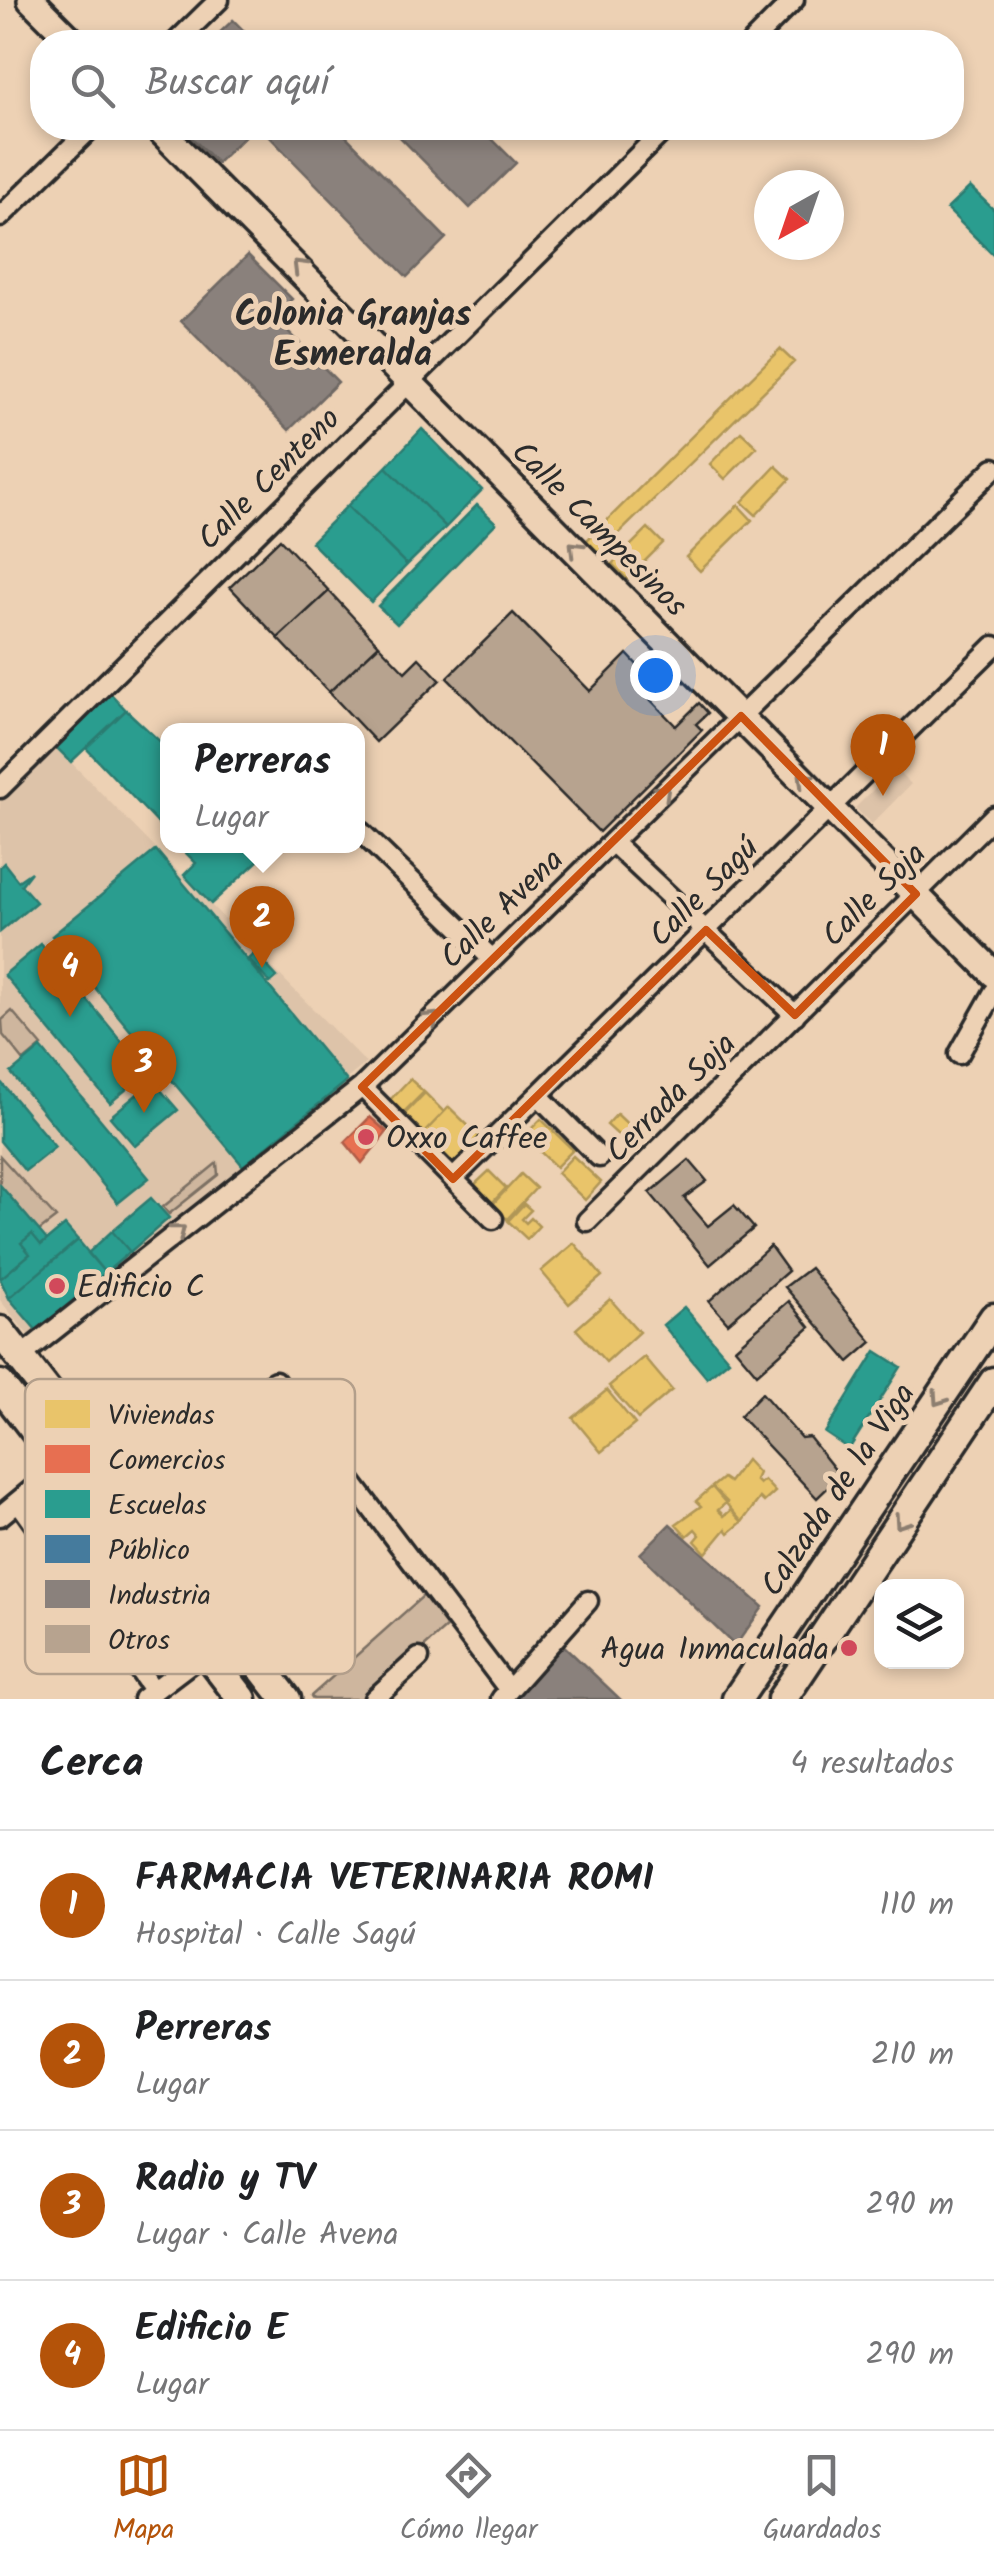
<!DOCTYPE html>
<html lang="es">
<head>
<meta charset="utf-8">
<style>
	body { margin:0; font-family:Kalam,sans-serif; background:#f2f2f2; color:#202124 }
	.controls { position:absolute; right:30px; bottom:30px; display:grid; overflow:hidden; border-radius:20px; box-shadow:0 5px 15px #0003 }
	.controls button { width:90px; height:90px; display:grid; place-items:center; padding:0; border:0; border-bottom:2px solid #e0e0e0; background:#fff; color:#202124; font:50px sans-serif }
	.compass { position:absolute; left:754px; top:170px; width:90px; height:90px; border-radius:50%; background:#fff; box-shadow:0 5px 15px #0003; rotate:220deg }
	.you { position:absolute; left:655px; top:675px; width:35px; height:35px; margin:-25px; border:8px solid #fff; border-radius:50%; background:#1a73e8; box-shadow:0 0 0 15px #1a73e833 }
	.badge { display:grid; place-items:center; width:65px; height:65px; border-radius:50%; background:#b45309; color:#fff; font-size:32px; font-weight:700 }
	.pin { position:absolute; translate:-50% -82px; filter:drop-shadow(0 2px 5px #0008) }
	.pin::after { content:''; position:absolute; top:52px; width:35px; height:30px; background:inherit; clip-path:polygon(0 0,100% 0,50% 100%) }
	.popup { position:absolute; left:160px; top:723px; width:205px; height:130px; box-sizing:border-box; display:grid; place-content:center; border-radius:20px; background:#fff; filter:drop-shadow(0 2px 8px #0005); font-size:32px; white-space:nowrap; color:#757577 }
	.popup b { font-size:38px; color:#202124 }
	.popup::after { content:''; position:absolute; left:50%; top:100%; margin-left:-20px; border:20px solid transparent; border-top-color:#fff }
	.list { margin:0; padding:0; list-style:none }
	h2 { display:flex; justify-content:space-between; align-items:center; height:130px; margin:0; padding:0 40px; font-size:42px }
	h2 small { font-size:32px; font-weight:400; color:#757577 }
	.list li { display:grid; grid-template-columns:65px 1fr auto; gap:30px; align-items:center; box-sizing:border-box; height:150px; padding:0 40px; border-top:2px solid #e0e0e0 }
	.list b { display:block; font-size:38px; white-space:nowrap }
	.list p { margin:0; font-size:32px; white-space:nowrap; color:#757577 }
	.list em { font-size:32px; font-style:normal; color:#757577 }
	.icon { flex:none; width:55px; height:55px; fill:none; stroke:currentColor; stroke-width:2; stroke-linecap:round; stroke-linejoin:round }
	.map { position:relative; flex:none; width:994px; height:1699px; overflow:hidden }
	.search { position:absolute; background:#fff; box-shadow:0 5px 15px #0003; left:30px; right:30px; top:30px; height:110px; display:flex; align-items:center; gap:25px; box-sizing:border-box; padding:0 35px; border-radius:40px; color:#757577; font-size:38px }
	.sheet { height:730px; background:#fff }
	nav { display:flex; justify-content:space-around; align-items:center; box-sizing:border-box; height:140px; border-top:2px solid #e0e0e0; background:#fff; font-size:28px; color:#757577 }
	nav a { display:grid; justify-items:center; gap:5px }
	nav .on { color:#b45309 }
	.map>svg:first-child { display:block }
	.built { fill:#ddc3a9 }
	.green { fill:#ceb69e; stroke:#7c7064; stroke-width:2.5 }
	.homes { fill:#e9c46a; stroke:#b09657; stroke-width:2.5 }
	.shops { fill:#e76f51; stroke:#af5b46; stroke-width:2.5 }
	.schools { fill:#2a9d8f; stroke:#2a7b71; stroke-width:2.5 }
	.public { fill:#457b9d; stroke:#3d637b; stroke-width:2.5 }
	.industry { fill:#8a817c; stroke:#6e6764; stroke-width:2.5 }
	.building { fill:#b7a38f; stroke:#2b2b2b; stroke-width:2.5 }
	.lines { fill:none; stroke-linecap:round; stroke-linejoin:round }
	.street-casing { stroke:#2b2b2b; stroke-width:25 }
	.secondary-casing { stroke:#2b2b2b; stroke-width:32 }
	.primary-casing { stroke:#2b2b2b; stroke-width:35 }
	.street { stroke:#edd1b4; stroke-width:18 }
	.secondary { stroke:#edd1b4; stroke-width:25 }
	.primary { stroke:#edd1b4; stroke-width:28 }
	.oneway { stroke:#8c7e70 }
	.marked { fill:none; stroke:#cc5211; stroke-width:8; stroke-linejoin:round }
	.poi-dot { fill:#d1495b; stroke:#edd1b4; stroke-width:4 }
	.labels { text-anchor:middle; stroke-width:10; stroke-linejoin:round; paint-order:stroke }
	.street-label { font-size:32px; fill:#2b2b2b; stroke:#edd1b4 }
	.poi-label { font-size:32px; fill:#2b2b2b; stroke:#edd1b4; text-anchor:start }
	.neighbourhood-label { font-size:35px; font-weight:bold; fill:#2b2b2b; stroke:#edd1b4 }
	.key { fill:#edd1b4; stroke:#b39f8b; stroke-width:2.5 }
	.key-label { font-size:28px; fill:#2b2b2b }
</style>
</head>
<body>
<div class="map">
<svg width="994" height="1699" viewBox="0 0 994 1699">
	<rect width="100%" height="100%" fill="#edd1b4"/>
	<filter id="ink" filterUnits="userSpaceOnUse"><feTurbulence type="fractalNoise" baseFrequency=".01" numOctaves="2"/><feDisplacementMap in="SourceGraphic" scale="20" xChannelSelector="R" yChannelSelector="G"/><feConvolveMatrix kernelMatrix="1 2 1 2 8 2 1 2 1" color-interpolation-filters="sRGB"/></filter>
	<g filter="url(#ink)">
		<path class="built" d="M56,747L366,1063L32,1340L0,1300V802Z
			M895,768L911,784L872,824L855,808Z"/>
		<path class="green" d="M12,1011L42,1046L24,1061L3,1035L2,1020Z
			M0,1156L56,1218L39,1231L0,1185Z
			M217,1163L218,1175L169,1214L163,1207Z
			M424,1595L448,1626L365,1699H313L311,1696Z"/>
		<path class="homes" d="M780,349L794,362L599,553L586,541Z
			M741,432L757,447L725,479L710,464Z
			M776,466L790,479L756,515L742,502Z
			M738,505L752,520L700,571L686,557Z
			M648,528L663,543L627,579L612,564Z
			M410,1079L424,1092L401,1115L388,1102Z
			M425,1093L444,1112L422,1135L402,1117Z
			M449,1107L482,1139L455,1167L422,1135Z
			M617,1114L639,1135L630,1146L607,1125Z
			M541,1119L573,1150L556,1167L524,1136Z
			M573,1156L601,1182L585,1200L557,1173Z
			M489,1171L506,1188L490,1205L472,1187Z
			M521,1174L536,1188L507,1219L492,1205Z
			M524,1204L531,1210L522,1219L526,1223L531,1218L539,1226L527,1239L508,1221Z
			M574,1243L602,1276L569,1304L541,1271Z
			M610,1299L639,1332L606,1362L576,1329Z
			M644,1357L672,1390L638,1419L609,1386Z
			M607,1390L635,1424L601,1452L573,1418Z
			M746,1460L758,1473L755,1480L759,1484L764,1480L775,1492L764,1502L760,1498L742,1522L712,1487L723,1478L729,1482Z
			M712,1487L727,1502L718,1510L724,1516L731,1510L742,1522L729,1533L726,1529L706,1553L695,1541L700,1535L695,1529L687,1536L676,1524L701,1506L696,1501Z"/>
		<path class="shops" d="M370,1117L387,1132L362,1163L345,1142Z"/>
		<path class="schools" d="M970,187L994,210V256L947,209Z
			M422,429L482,490L446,527L386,467Z
			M386,467L446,527L407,565L347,506Z
			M477,505L496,523L397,624L378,606Z
			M347,506L407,565L371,602L311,542Z
			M111,694L126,710L71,762L56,747Z
			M126,710L167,748V833L86,748Z
			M179,846H272L273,847L211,904L184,875L196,863Z
			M156,850L347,1081L243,1166L52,936Z
			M4,863L18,881L31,872L21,885L36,902L0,932V867Z
			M41,944L147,1072L110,1103L4,975Z
			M255,953L277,977L270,983L248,959Z
			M41,1048L149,1178L118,1203L11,1073Z
			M0,1081L55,1147L25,1171L0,1141Z
			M153,1081L178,1110L135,1146L110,1117Z
			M0,1185L47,1240L41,1245L32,1234L21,1243L30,1254L0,1279Z
			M151,1198L169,1218L130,1252L112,1231Z
			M65,1225L78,1240L9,1298L0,1279L30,1254L21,1243L32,1234L41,1245Z
			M112,1231L130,1252L105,1273L88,1253Z
			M78,1240L105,1273L37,1331L9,1298Z
			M684,1307L729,1360L707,1378L663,1325Z
			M876,1351L901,1367L849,1449L825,1433Z"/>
		<path class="public" d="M258,1478L306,1536L239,1596L229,1587L241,1573L193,1521L217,1497L224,1504Z"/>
		<path class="industry" d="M233,20L255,42H210Z
			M182,128H253L217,163Z
			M261,128H338L446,238L407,277Z
			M391,128H481L516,163L470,208Z
			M248,255L292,299L274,317L338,382L289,430L181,321Z
			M670,1524L763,1607L735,1646L640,1554Z
			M562,1644L620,1699H511Z"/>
		<path class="building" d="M280,539L329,591L278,638L230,587Z
			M329,591L379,645L329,692L278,638Z
			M513,613L590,691L627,654L654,683L644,693L676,726L699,703L708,713L696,724L702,730L599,832L447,678Z
			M379,645L405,672L419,658L440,680L376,742L329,692Z
			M689,1160L707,1181L684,1198L708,1226L734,1205L754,1228L710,1265L650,1193Z
			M770,1246L788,1271L728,1323L709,1301Z
			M810,1268L872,1342L849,1362L785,1287Z
			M789,1301L810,1327L757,1374L735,1348Z
			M762,1393L801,1438L809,1437L840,1476L817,1498L740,1416Z"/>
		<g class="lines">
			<defs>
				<path id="street" d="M176,42L219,0
					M752,42L794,0
					M0,217L91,128
					M0,788L666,128
					M361,832L492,959
					M612,842L795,1015
					M959,1054L994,992
					M362,1087L493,1219
					M538,1095L599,1157
					M453,1179L994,646
					M587,1221L994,816
					M20,1357L362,1087L994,468
					M126,1495L275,1381L509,1690
					M18,1501L154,1691
					M0,1516L63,1464
					M69,1574L115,1536
					M143,1699L205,1652
					M374,1699L419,1658
					M501,1699L588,1601"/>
				<path id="secondary" d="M31,0L73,42
					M158,128L994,974"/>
				<path id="primary" d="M0,1331L286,1699
					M0,1385L242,1699
					M737,1699L994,1318
					M782,1699L994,1382"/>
			</defs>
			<use href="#street" class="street-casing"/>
			<use href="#secondary" class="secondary-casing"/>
			<use href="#primary" class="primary-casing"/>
			<use href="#street" class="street"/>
			<use href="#secondary" class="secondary"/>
			<use href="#primary" class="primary"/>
		</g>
		<defs><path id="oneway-chevron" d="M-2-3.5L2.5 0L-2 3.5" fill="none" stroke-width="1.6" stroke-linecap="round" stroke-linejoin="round" transform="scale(2.5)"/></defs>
		<g class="oneway">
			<use href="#oneway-chevron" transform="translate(299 266) rotate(-135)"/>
			<use href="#oneway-chevron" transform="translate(575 548) rotate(-135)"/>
			<use href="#oneway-chevron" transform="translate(804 779) rotate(-135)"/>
			<use href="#oneway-chevron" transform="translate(664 791) rotate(-44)"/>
			<use href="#oneway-chevron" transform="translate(432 1018) rotate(-44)"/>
			<use href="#oneway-chevron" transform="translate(179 1231) rotate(-38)"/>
			<use href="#oneway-chevron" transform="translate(939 1399) rotate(124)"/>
			<use href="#oneway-chevron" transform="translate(901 1522) rotate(124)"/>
		</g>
	</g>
	<path class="marked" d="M741,716L916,894L795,1015L706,930L453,1179L362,1087Z"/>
	<g class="poi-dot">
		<circle cx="366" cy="1137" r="10"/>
		<circle cx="57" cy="1286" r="10"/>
		<circle cx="849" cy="1648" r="10"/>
	</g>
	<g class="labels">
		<g class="street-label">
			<text transform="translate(268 478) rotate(-45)" y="11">Calle Centeno</text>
			<text transform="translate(600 528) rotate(45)" y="11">Calle Campesinos</text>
			<text transform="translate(703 891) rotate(-45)" y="11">Calle Sagú</text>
			<text transform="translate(873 894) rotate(-45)" y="11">Calle Soja</text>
			<text transform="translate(501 908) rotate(-44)" y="11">Calle Avena</text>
			<text transform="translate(670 1097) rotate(-45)" y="11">Cerrada Soja</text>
			<text transform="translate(837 1489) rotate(-56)" y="11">Calzada de la Viga</text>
		</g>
		<g class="poi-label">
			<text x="386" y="1148">Oxxo Caffee</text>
			<text x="77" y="1297">Edificio C</text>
			<text x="829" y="1659" text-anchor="end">Agua Inmaculada</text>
		</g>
		<g class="neighbourhood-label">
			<text x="353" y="325">Colonia Granjas<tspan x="353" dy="40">Esmeralda</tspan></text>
		</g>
	</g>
	<rect x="25" y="1379" width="330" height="295" rx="15" class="key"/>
	<rect x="45" y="1400" width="45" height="28" fill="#e9c46a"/>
	<rect x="45" y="1445" width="45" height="28" fill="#e76f51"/>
	<rect x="45" y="1490" width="45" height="28" fill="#2a9d8f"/>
	<rect x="45" y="1535" width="45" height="28" fill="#457b9d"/>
	<rect x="45" y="1580" width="45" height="28" fill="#8a817c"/>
	<rect x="45" y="1625" width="45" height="28" fill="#b7a38f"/>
	<g class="key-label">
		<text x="108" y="1424">Viviendas</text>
		<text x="108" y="1469">Comercios</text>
		<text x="108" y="1514">Escuelas</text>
		<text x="108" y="1559">Público</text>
		<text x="108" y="1604">Industria</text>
		<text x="108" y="1649">Otros</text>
	</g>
</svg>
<div class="controls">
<button><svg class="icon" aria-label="layers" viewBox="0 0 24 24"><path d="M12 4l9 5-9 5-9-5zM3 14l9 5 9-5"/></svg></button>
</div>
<svg class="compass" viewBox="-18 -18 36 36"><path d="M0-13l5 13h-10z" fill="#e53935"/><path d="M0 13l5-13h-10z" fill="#757577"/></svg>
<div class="you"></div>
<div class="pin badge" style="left:883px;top:796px">1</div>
<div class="pin badge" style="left:262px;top:968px">2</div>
<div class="popup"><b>Perreras</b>Lugar</div>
<div class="pin badge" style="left:144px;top:1113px">3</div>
<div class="pin badge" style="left:70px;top:1017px">4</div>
<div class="search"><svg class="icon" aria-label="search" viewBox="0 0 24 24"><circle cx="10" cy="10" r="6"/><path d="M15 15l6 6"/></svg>Buscar aquí</div>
</div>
<section class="sheet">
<h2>Cerca<small>4 resultados</small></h2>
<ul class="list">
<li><span class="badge">1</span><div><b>FARMACIA VETERINARIA ROMI</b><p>Hospital · Calle Sagú</p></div><em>110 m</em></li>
<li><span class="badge">2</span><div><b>Perreras</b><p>Lugar</p></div><em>210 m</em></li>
<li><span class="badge">3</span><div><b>Radio y TV</b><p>Lugar · Calle Avena</p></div><em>290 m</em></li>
<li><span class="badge">4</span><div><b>Edificio E</b><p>Lugar</p></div><em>290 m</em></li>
</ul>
</section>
<nav>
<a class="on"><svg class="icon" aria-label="map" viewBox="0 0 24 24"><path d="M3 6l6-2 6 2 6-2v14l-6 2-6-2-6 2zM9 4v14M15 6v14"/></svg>Mapa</a>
<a><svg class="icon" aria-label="directions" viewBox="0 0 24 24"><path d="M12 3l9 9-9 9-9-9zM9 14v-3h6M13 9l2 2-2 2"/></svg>Cómo llegar</a>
<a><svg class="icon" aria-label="saved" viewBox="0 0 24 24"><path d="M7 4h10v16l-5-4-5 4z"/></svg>Guardados</a>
</nav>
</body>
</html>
